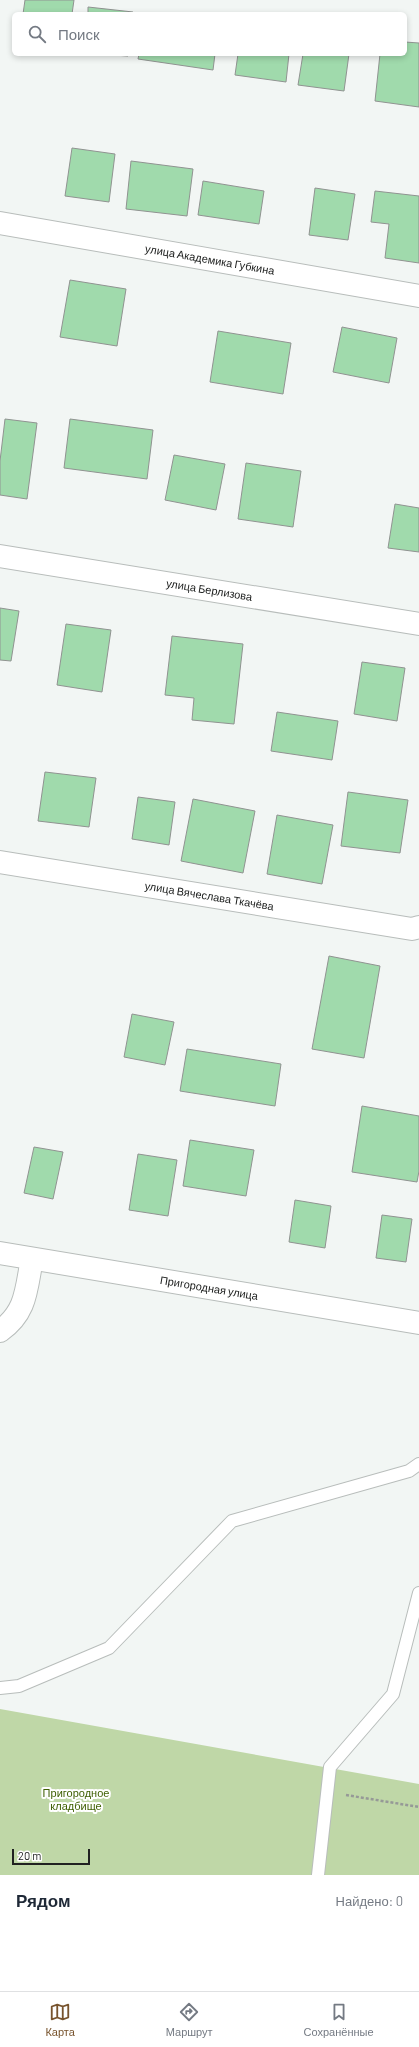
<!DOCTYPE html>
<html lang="ru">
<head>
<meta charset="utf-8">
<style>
	body { margin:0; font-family:Barlow,sans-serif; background:#f6f6f7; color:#1f2937 }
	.scale { position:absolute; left:12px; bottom:10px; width:78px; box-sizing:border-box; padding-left:4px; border:2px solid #202221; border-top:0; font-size:11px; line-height:14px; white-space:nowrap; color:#202221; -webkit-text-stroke:3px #fff; paint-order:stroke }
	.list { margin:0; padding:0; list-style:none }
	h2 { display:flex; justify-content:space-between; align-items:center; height:52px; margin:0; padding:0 16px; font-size:17px }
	h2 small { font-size:13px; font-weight:400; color:#747a83 }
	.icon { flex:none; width:22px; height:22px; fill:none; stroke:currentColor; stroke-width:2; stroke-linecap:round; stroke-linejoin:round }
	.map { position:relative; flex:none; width:419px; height:1875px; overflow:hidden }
	.search { position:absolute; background:#fff; box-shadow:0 2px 6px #0003; left:12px; right:12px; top:12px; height:44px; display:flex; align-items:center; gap:10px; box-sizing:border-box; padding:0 14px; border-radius:6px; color:#747a83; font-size:15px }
	.sheet { height:116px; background:#fff }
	nav { display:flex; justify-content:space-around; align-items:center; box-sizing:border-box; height:56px; border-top:1px solid #e0e1e3; background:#fff; font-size:11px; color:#747a83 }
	nav a { display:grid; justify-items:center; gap:2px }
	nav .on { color:#77532d }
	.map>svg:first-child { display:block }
	.green { fill:#bfd7a7 }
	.building { fill:#a0daac; stroke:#909391 }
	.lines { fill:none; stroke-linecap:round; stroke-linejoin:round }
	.lane-casing { stroke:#b8bdbb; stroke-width:14 }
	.street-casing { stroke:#b8bdbb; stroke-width:24 }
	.secondary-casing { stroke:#b8bdbb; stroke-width:24 }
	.path { stroke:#969997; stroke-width:2.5; stroke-dasharray:3 2; stroke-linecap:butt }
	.lane { stroke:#fff; stroke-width:12 }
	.street { stroke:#fff; stroke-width:22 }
	.secondary { stroke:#fff; stroke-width:22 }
	.labels { text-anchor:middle; stroke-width:4; stroke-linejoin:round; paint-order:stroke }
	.street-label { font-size:11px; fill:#202221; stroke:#fff }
	.park-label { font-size:11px; fill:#3e5f02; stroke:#fff }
</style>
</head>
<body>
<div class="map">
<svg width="419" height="1875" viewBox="0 0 419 1875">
	<rect width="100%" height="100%" fill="#f2f6f4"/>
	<path class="green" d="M0,1709L419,1784V1875H0Z"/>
	<path class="building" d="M25,0H74L72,14H23Z
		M88,7L133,12L132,14H88Z
		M405,42L419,43V107L375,101L380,54H405Z
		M100,54H129L128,56Z
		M139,54H215L213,70L138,59Z
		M238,54H289L286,82L235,75Z
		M303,54H349L344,91L298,85Z
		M72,148L115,154L109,202L65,196Z
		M131,161L193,169L187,216L126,209Z
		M203,181L264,191L259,224L198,215Z
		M315,188L355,194L348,240L309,235Z
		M375,191L419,196V263L385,258L389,224L371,222Z
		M70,280L126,289L117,346L60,337Z
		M342,327L397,338L389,383L333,372Z
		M218,331L291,343L283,394L210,382Z
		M5,419L37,423L27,499L0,495V461Z
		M70,419L153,430L147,479L64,468Z
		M174,455L225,464L216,510L165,500Z
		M246,463L301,471L293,527L238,519Z
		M395,504L419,508V552L388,548Z
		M0,608L19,611L11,661L0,660Z
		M66,624L111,630L102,692L57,685Z
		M172,636L243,644L234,724L192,720L194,698L165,695Z
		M362,662L405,668L397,721L354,714Z
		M277,712L338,721L332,760L271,751Z
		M45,772L96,778L89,827L38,821Z
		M348,792L408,800L400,853L341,846Z
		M138,797L175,802L169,845L132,839Z
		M193,799L255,811L243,873L181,861Z
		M277,815L333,825L322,884L267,874Z
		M329,956L380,966L364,1058L312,1049Z
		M132,1014L174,1022L165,1065L124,1057Z
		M187,1049L281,1064L275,1106L180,1091Z
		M362,1106L419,1116V1171L417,1182L352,1172Z
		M190,1140L254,1150L246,1196L183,1186Z
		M34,1147L63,1152L53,1199L24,1193Z
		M138,1154L177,1160L168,1216L129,1210Z
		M295,1200L331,1206L325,1248L289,1242Z
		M382,1215L412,1219L406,1262L376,1258Z"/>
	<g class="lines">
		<defs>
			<path id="lane" d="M0,1688L19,1686L109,1648L232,1521L409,1471L419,1464
				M318,1875L330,1767L393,1694L419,1593"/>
			<g id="street">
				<path id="s1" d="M0,223L419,296"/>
				<path id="s2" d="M0,556L419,624"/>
				<path id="s3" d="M0,862L412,929L419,927"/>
				<path d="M0,1331C27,1312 26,1289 32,1259"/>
			</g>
			<g id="secondary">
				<path id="s4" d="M0,1253L419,1323"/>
			</g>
		</defs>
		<use href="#lane" class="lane-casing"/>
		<use href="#street" class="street-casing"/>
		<use href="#secondary" class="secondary-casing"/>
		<path class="path" d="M346,1795L419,1807"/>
		<use href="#lane" class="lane"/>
		<use href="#street" class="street"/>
		<use href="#secondary" class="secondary"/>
	</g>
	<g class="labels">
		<g class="street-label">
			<text dy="4" stroke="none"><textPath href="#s1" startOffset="213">улица Академика Губкина</textPath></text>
			<text dy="4" stroke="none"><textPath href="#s2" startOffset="212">улица Берлизова</textPath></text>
			<text dy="4" stroke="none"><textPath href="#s3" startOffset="212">улица Вячеслава Ткачёва</textPath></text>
			<text dy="4" stroke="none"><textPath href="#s4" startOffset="212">Пригородная улица</textPath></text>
		</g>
		<g class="park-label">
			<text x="76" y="1797">Пригородное<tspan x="76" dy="13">кладбище</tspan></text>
		</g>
	</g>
</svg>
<div class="scale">20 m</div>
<div class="search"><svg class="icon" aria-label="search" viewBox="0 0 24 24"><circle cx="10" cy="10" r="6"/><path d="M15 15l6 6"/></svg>Поиск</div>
</div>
<section class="sheet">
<h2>Рядом<small>Найдено: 0</small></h2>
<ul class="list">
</ul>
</section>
<nav>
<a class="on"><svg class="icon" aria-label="map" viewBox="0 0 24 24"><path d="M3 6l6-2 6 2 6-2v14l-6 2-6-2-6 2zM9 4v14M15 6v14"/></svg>Карта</a>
<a><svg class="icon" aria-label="directions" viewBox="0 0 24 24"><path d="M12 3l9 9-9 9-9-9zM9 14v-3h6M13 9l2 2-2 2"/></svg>Маршрут</a>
<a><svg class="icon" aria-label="saved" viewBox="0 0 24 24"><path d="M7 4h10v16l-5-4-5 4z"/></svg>Сохранённые</a>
</nav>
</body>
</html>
